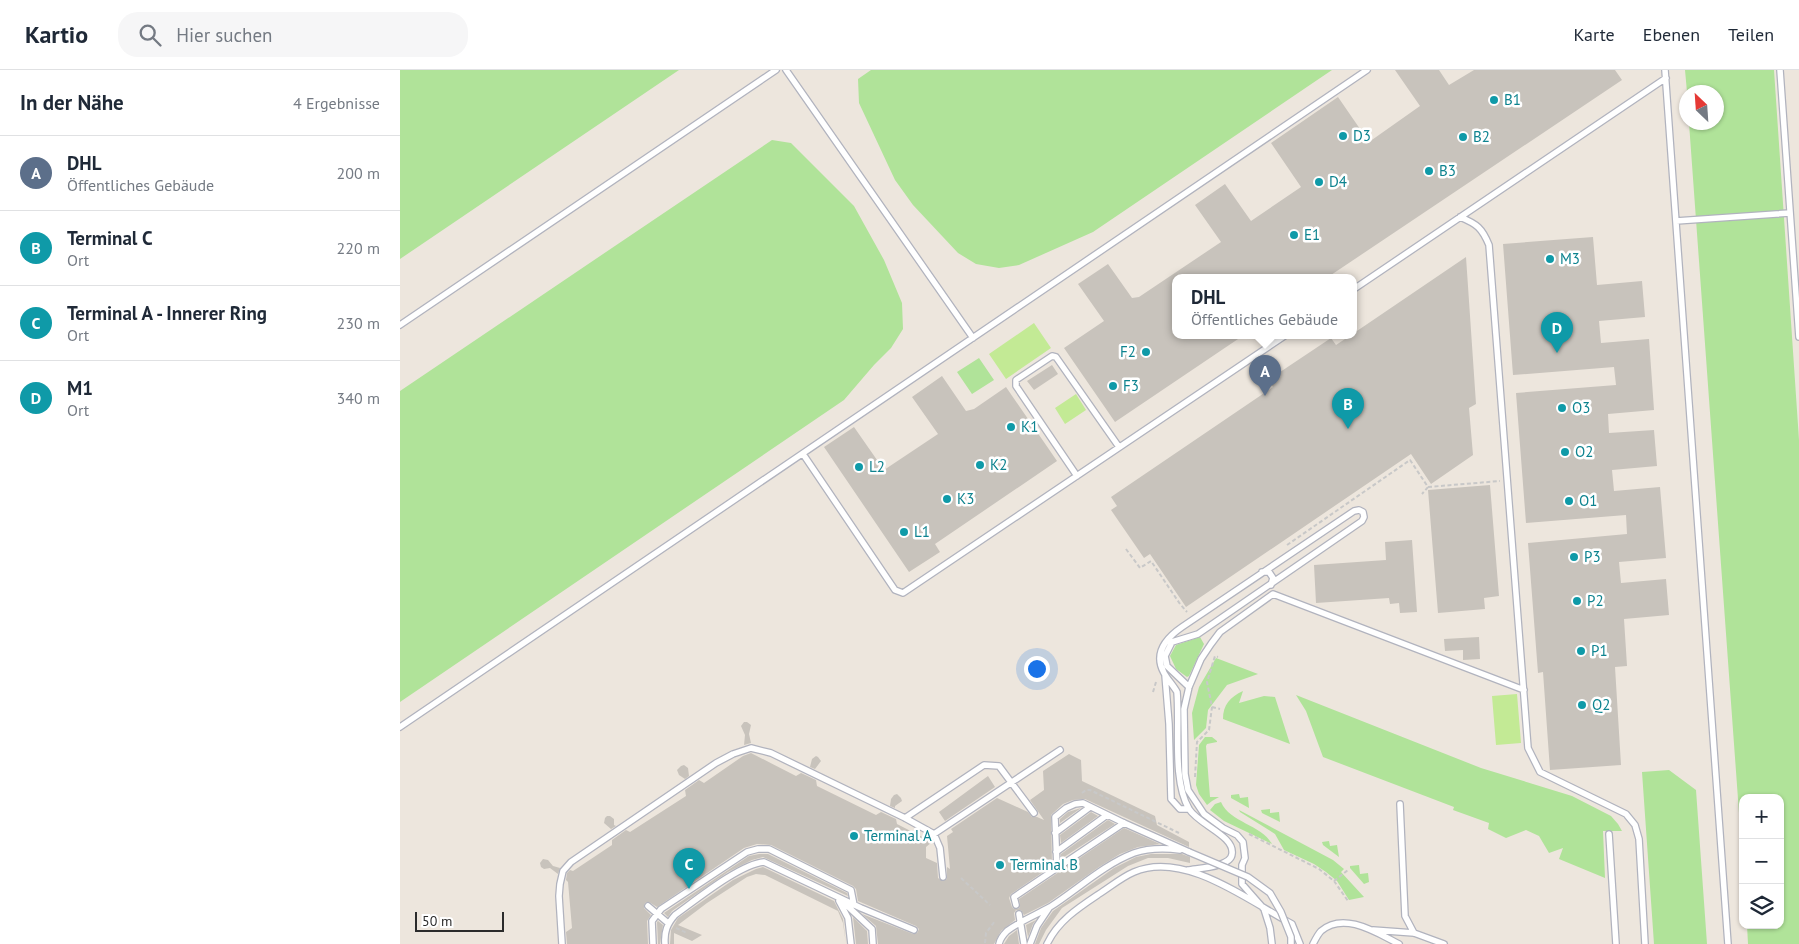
<!DOCTYPE html>
<html lang="de">
<head>
<meta charset="utf-8">
<style>
	body { margin:0; font-family:"PT Sans",sans-serif; background:#f6f6f7; color:#1f2937 }
	.controls { position:absolute; right:15px; bottom:15px; display:grid; overflow:hidden; border-radius:10px; box-shadow:0 1px 4px #0004 }
	.controls button { width:45px; height:45px; display:grid; place-items:center; padding:0; border:0; border-bottom:1px solid #e0e1e3; background:#fff; color:#1f2937; font:25px sans-serif }
	.compass { position:absolute; left:1279px; top:15px; width:45px; height:45px; border-radius:50%; background:#fff; box-shadow:0 1px 4px #0004; rotate:335deg }
	.scale { position:absolute; left:15px; bottom:12px; width:89px; box-sizing:border-box; padding-left:5px; border:2px solid #2b2b2b; border-top:0; font-size:14px; line-height:18px; white-space:nowrap; color:#2b2b2b; -webkit-text-stroke:4px #fff; paint-order:stroke }
	.you { position:absolute; left:636px; top:598px; width:18px; height:18px; margin:-12px; border:4px solid #fff; border-radius:50%; background:#1a73e8; box-shadow:0 0 0 8px #1a73e833 }
	.badge { display:grid; place-items:center; width:32px; height:32px; border-radius:50%; background:#3d59f9; color:#fff; font-size:16px; font-weight:700 }
	.pin { position:absolute; translate:-50% -41px; filter:drop-shadow(0 1px 2px #0008) }
	.pin::after { content:''; position:absolute; top:26px; width:18px; height:15px; background:inherit; clip-path:polygon(0 0,100% 0,50% 100%) }
	.popup { position:absolute; left:772px; top:204px; width:185px; height:65px; box-sizing:border-box; display:grid; place-content:center; border-radius:10px; background:#fff; filter:drop-shadow(0 1px 4px #0005); font-size:16px; white-space:nowrap; color:#747a83 }
	.popup b { font-size:19px; color:#1f2937 }
	.popup::after { content:''; position:absolute; left:50%; top:100%; margin-left:-10px; border:10px solid transparent; border-top-color:#fff }
	.list { margin:0; padding:0; list-style:none }
	h2 { display:flex; justify-content:space-between; align-items:center; height:65px; margin:0; padding:0 20px; font-size:21px }
	h2 small { font-size:16px; font-weight:400; color:#747a83 }
	.list li { display:grid; grid-template-columns:32px 1fr auto; gap:15px; align-items:center; box-sizing:border-box; height:75px; padding:0 20px; border-top:1px solid #e0e1e3 }
	.list b { display:block; font-size:19px; white-space:nowrap }
	.list p { margin:0; font-size:16px; white-space:nowrap; color:#747a83 }
	.list em { font-size:16px; font-style:normal; color:#747a83 }
	.icon { flex:none; width:28px; height:28px; fill:none; stroke:currentColor; stroke-width:2; stroke-linecap:round; stroke-linejoin:round }
	.map { position:relative; flex:none; width:1399px; height:874px; overflow:hidden }
	header { display:flex; align-items:center; gap:30px; box-sizing:border-box; height:70px; padding:0 25px; background:#fff; border-bottom:1px solid #e0e1e3 }
	header strong { font-size:24px }
	nav { display:flex; gap:28px; margin-inline-start:auto; font-size:18px }
	.search { width:350px; height:45px; background:#f6f6f7; display:flex; align-items:center; gap:12px; box-sizing:border-box; padding:0 18px; border-radius:20px; color:#747a83; font-size:19px }
	main { display:flex }
	aside { flex:1; background:#fff }
	.map>svg:first-child { display:block }
	.green { fill:#b0e399 }
	.pitch { fill:#c3ea95 }
	.building { fill:#c8c3bc }
	.lines { fill:none; stroke-linecap:round; stroke-linejoin:round }
	.lane-casing { stroke:#b1b3be; stroke-width:8 }
	.path { stroke:#c8c8c8; stroke-width:2; stroke-dasharray:4 2.5; stroke-linecap:butt }
	.lane { stroke:#fff; stroke-width:5.5 }
	.lane-bridge-casing { stroke:#b1b3be; stroke-width:8; stroke-linecap:butt }
	.lane-bridge { stroke:#fff; stroke-width:5.5 }
	.culture-dot { fill:#0f9aa8; stroke:#fff; stroke-width:2 }
	.labels { text-anchor:middle; stroke-width:5; stroke-linejoin:round; paint-order:stroke }
	.culture-label { font-size:15px; fill:#0d838f; stroke:#fff; text-anchor:start }
</style>
</head>
<body>
<header>
<strong>Kartio</strong>
<div class="search"><svg class="icon" aria-label="search" viewBox="0 0 24 24"><circle cx="10" cy="10" r="6"/><path d="M15 15l6 6"/></svg>Hier suchen</div>
<nav><a>Karte</a><a>Ebenen</a><a>Teilen</a></nav>
</header>
<main>
<aside>
<h2>In der Nähe<small>4 Ergebnisse</small></h2>
<ul class="list">
<li><span class="badge" style="background:#5c6f8a">A</span><div><b>DHL</b><p>Öffentliches Gebäude</p></div><em>200 m</em></li>
<li><span class="badge" style="background:#0f9aa8">B</span><div><b>Terminal C</b><p>Ort</p></div><em>220 m</em></li>
<li><span class="badge" style="background:#0f9aa8">C</span><div><b>Terminal A - Innerer Ring</b><p>Ort</p></div><em>230 m</em></li>
<li><span class="badge" style="background:#0f9aa8">D</span><div><b>M1</b><p>Ort</p></div><em>340 m</em></li>
</ul>
</aside>
<div class="map">
<svg width="1399" height="874" viewBox="0 0 1399 874">
	<rect width="100%" height="100%" fill="#ede6dd"/>
	<path class="green" d="M0,0H279L0,189Z
		M471,0H932L693,162L619,195L599,198L576,194L558,183L513,135L495,110L459,33L458,9Z
		M1285,0H1374L1399,370V874H1348L1347,855H1380V728H1343V798L1289,53L1316,52V22H1287Z
		M372,70L391,73L454,136L484,190L502,233L503,259L491,278L474,295L444,330L0,632V321Z
		M579,288L594,310L572,324L557,302Z
		M800,567L804,574L789,606L787,607L776,599L770,586L776,575Z
		M816,588L858,604L827,615L808,640L806,658L794,670L792,643L799,617Z
		M843,621L839,633L864,626L875,627L890,674L823,649C823,635 830,627 843,621Z
		M896,625L1081,698L1172,726L1211,746L1218,754L1222,761H1203L1205,808L1159,789L1163,778L1149,783L1139,766L1126,760L1106,768L1088,759L1089,753L1053,740L1054,737L923,687L906,641Z
		M805,667H812L817,671V672L807,674L806,676L810,727H819L812,731L807,735L799,724L796,715L799,675Z
		M1269,700L1296,720L1307,874H1254L1242,702Z
		M839,724L840,728L848,727L849,738L831,728V725Z
		M821,732C830,753 861,754 872,774L824,751L810,740L815,734Z
		M870,739V743L879,742L880,752L862,743L861,740Z
		M839,740L933,790L944,799L941,802L964,827L949,830L937,811L926,802L914,794L884,780L875,764L840,742Z
		M929,771L930,776L937,775L939,787L923,775L922,772Z
		M959,795L960,804L968,803L969,812L964,814L950,798V796Z"/>
	<path class="pitch" d="M634,253L651,278L606,309L589,284Z
		M676,324L686,340L665,354L655,338Z
		M1117,624L1121,673L1096,675L1092,626Z"/>
	<path class="building" d="M995,0H1039L1049,15L1074,0H1215L1222,10L928,207H776V265H844L715,352L664,278L704,251L678,214L708,194L732,228L739,227L821,172L795,135L825,114L851,151L901,117L871,73L938,27L969,72L1020,36Z
		M1193,167L1197,215L1242,211L1245,247L1199,251L1201,273L1249,269L1254,340L1208,344L1209,363L1254,360L1257,396L1212,400L1214,421L1260,417L1266,488L1219,492L1221,513L1266,509L1269,545L1224,549L1227,596L1215,597L1221,695L1150,700L1143,602L1138,603L1128,473L1227,464L1226,445L1126,453L1116,323L1216,315L1214,297L1113,305L1103,174Z
		M1066,187L1076,334L1069,338L1073,385L1031,414L1011,384L786,537L750,484L744,488L711,440L717,436L711,427L873,317L868,310L931,268L936,275L951,265H954V263Z
		M652,295L658,304L634,320L627,311Z
		M542,306L566,341L574,339L606,317L657,391L535,474L540,482L509,502L424,377L454,357L484,400L538,364L512,327Z
		M1090,415L1099,526L1084,528L1085,539L1038,543L1028,420Z
		M1012,470L1017,542L1000,543L999,533L990,534L989,528L916,533L914,495L986,490L985,472Z
		M1079,567L1080,589L1063,590V580L1045,581L1044,569Z
		M344,652H347L351,655L349,664L351,673L344,675L345,665L341,656Z
		M351,683L396,706L401,703L416,710L417,716L476,745L481,742L496,749L497,754L532,772L526,777V788L537,793L538,808L542,811L547,809V797L550,799L547,766L553,762L551,759L597,728L628,742L632,747H637L644,750L630,730L644,720L643,701L669,684L681,690L682,711L755,746L757,755L789,772V777L685,729L673,730L663,734L651,745L652,796L611,824L609,828L612,837L614,839H618L620,837L619,829L724,758L760,774L738,777L720,784L699,797L648,833L624,845L621,840H616L614,843L615,850L601,861L594,874H478L476,856L462,844L513,864L517,863L519,859L516,856L458,831L456,819L453,816L371,775L357,774L344,778L257,837L249,832L245,833L244,838L251,845L247,851L248,874H167L166,862L172,858L168,812L166,810L167,803L170,800L173,801L212,775V770L226,760L230,762L286,726L285,720L299,710L304,713L343,686Z
		M416,686L418,687L421,691L415,699L410,697L412,689Z
		M284,695L288,698L289,706L285,709L279,705L277,700L281,696Z
		M588,706L595,717L545,751L539,742Z
		M497,724L501,728L502,731L495,736V738L490,736L491,729L494,725Z
		M681,738L660,753V749L668,742Z
		M691,742L698,746L661,773L660,765Z
		M207,746H210L214,749V755L216,756L211,759L204,753L205,748Z
		M708,750L715,754L661,789V784Z
		M359,784H368L447,823L448,826L363,787L352,790L328,802L272,841L268,847L264,843L349,786Z
		M751,784H782L790,787V793L768,788H748L728,796L662,838L646,860L639,874H635L641,858L653,841L714,798L736,787Z
		M143,789L148,790L153,796L160,798L158,804L150,798L144,799L141,797L140,793Z
		M363,797L434,831L443,849L446,874L443,853L438,841L365,805L356,804L347,807L307,833L278,855L302,865L292,871L274,863V874H270L271,860L278,848L333,810L356,799Z
		M453,847L467,861L468,874H456Z
		M636,850L633,854L628,867L626,855Z
		M258,851L263,855L260,874H258L257,852Z
		M617,860L619,874H604L609,866Z"/>
	<g class="lines">
		<defs>
			<path id="lane" d="M386,0L573,268
				M1265,0L1328,874
				M1380,0L1399,267
				M1060,147C1077,154 1082,158 1089,175L1128,678L1140,702L1226,744L1235,755L1239,769L1245,874
				M1276,151L1390,143
				M954,219L1266,8
				M0,255L376,0
				M403,384L495,520L503,523L886,265
				M677,406L616,316V310L652,286L656,287L719,377
				M862,502H869L873,508L871,515
				M765,605L769,654L771,729L780,739H789
				M0,657L967,0
				M1000,734L1005,846L1014,863
				M505,748L584,695L599,696L634,743
				M655,763L690,737
				M534,764L540,778L543,807
				M1209,764L1216,874
				M656,782L707,745
				M657,798L724,753
				M788,800C799,798 831,797 832,784C835,766 799,755 789,739C772,710 780,657 777,622C773,615 768,610 764,603C753,583 766,568 782,557L954,441L959,440L963,442L964,447L962,451L798,564L772,572L765,586L767,596L789,617
				M439,831L448,848L451,874
				M442,831L472,859L473,874
				M616,835L614,827L657,798L655,747L666,738L675,734L683,733L724,753L789,782
				M248,836L268,853
				M619,844L624,874
				M973,860L1014,863L1044,874
				M162,874L159,826L160,814L163,801L171,792L316,693L333,684L351,678L371,683L505,748L534,764L660,680
				M253,874L252,851L261,839L347,782L358,779H369L451,820L454,835
				M265,874C264,862 267,854 275,845C296,830 340,794 364,792L461,838L514,860
				M599,874C600,869 603,865 607,861C620,851 636,845 650,837C678,819 703,795 734,783C749,778 764,778 780,780
				M630,874L637,856L649,838
				M647,874C658,851 678,838 699,824C710,817 722,807 734,802C784,780 849,831 892,854L900,874
				M872,874L870,858L864,839L842,814V795L845,788L843,772L837,765L823,758L804,744L788,720L785,704L784,639L789,617L801,589L811,574L820,562L873,524L1124,620
				M913,874C915,870 918,864 921,861C944,841 977,863 999,874"/>
		</defs>
		<use href="#lane" class="lane-casing"/>
		<path class="path" d="M1028,417L1100,411
			M887,475L1010,390L1028,417L1022,424
			M726,479L740,498L751,491L780,534L787,542
			M753,622L756,612
			M812,637L820,639
			M795,707L797,672L809,660L812,637L807,612L815,586L818,587
			M682,723L686,720H690L779,763
			M849,764L919,799L934,811L948,831
			M561,808L590,835
			M934,811L948,800
			M276,858L287,863
			M585,873L586,863L595,851"/>
		<use href="#lane" class="lane"/>
		<defs>
			<path id="lane-bridge" d="M789,782L848,807L870,823L881,842L891,867V874"/>
		</defs>
		<use href="#lane-bridge" class="lane-bridge-casing"/>
		<use href="#lane-bridge" class="lane-bridge"/>
	</g>
	<g class="culture-dot">
		<circle cx="1094" cy="30" r="5"/>
		<circle cx="943" cy="66" r="5"/>
		<circle cx="1063" cy="67" r="5"/>
		<circle cx="1029" cy="101" r="5"/>
		<circle cx="919" cy="112" r="5"/>
		<circle cx="894" cy="165" r="5"/>
		<circle cx="1150" cy="189" r="5"/>
		<circle cx="746" cy="282" r="5"/>
		<circle cx="713" cy="316" r="5"/>
		<circle cx="1162" cy="338" r="5"/>
		<circle cx="611" cy="357" r="5"/>
		<circle cx="1165" cy="382" r="5"/>
		<circle cx="580" cy="395" r="5"/>
		<circle cx="459" cy="397" r="5"/>
		<circle cx="547" cy="429" r="5"/>
		<circle cx="1169" cy="431" r="5"/>
		<circle cx="504" cy="462" r="5"/>
		<circle cx="1174" cy="487" r="5"/>
		<circle cx="1177" cy="531" r="5"/>
		<circle cx="1181" cy="581" r="5"/>
		<circle cx="1182" cy="635" r="5"/>
		<circle cx="454" cy="766" r="5"/>
		<circle cx="600" cy="795" r="5"/>
	</g>
	<g class="labels">
		<g class="culture-label">
			<text x="1104" y="35">B1</text>
			<text x="953" y="71">D3</text>
			<text x="1073" y="72">B2</text>
			<text x="1039" y="106">B3</text>
			<text x="929" y="117">D4</text>
			<text x="904" y="170">E1</text>
			<text x="1160" y="194">M3</text>
			<text x="736" y="287" text-anchor="end">F2</text>
			<text x="723" y="321">F3</text>
			<text x="1172" y="343">O3</text>
			<text x="621" y="362">K1</text>
			<text x="1175" y="387">O2</text>
			<text x="590" y="400">K2</text>
			<text x="469" y="402">L2</text>
			<text x="557" y="434">K3</text>
			<text x="1179" y="436">O1</text>
			<text x="514" y="467">L1</text>
			<text x="1184" y="492">P3</text>
			<text x="1187" y="536">P2</text>
			<text x="1191" y="586">P1</text>
			<text x="1192" y="640">Q2</text>
			<text x="464" y="771">Terminal A</text>
			<text x="610" y="800">Terminal B</text>
		</g>
	</g>
</svg>
<div class="controls">
<button>+</button>
<button>−</button>
<button><svg class="icon" aria-label="layers" viewBox="0 0 24 24"><path d="M12 4l9 5-9 5-9-5zM3 14l9 5 9-5"/></svg></button>
</div>
<svg class="compass" viewBox="-18 -18 36 36"><path d="M0-13l5 13h-10z" fill="#e53935"/><path d="M0 13l5-13h-10z" fill="#747a83"/></svg>
<div class="scale">50 m</div>
<div class="you"></div>
<div class="pin badge" style="left:865px;top:326px;background:#5c6f8a">A</div>
<div class="popup"><b>DHL</b>Öffentliches Gebäude</div>
<div class="pin badge" style="left:948px;top:359px;background:#0f9aa8">B</div>
<div class="pin badge" style="left:289px;top:819px;background:#0f9aa8">C</div>
<div class="pin badge" style="left:1157px;top:283px;background:#0f9aa8">D</div>
</div>
</main>
</body>
</html>
